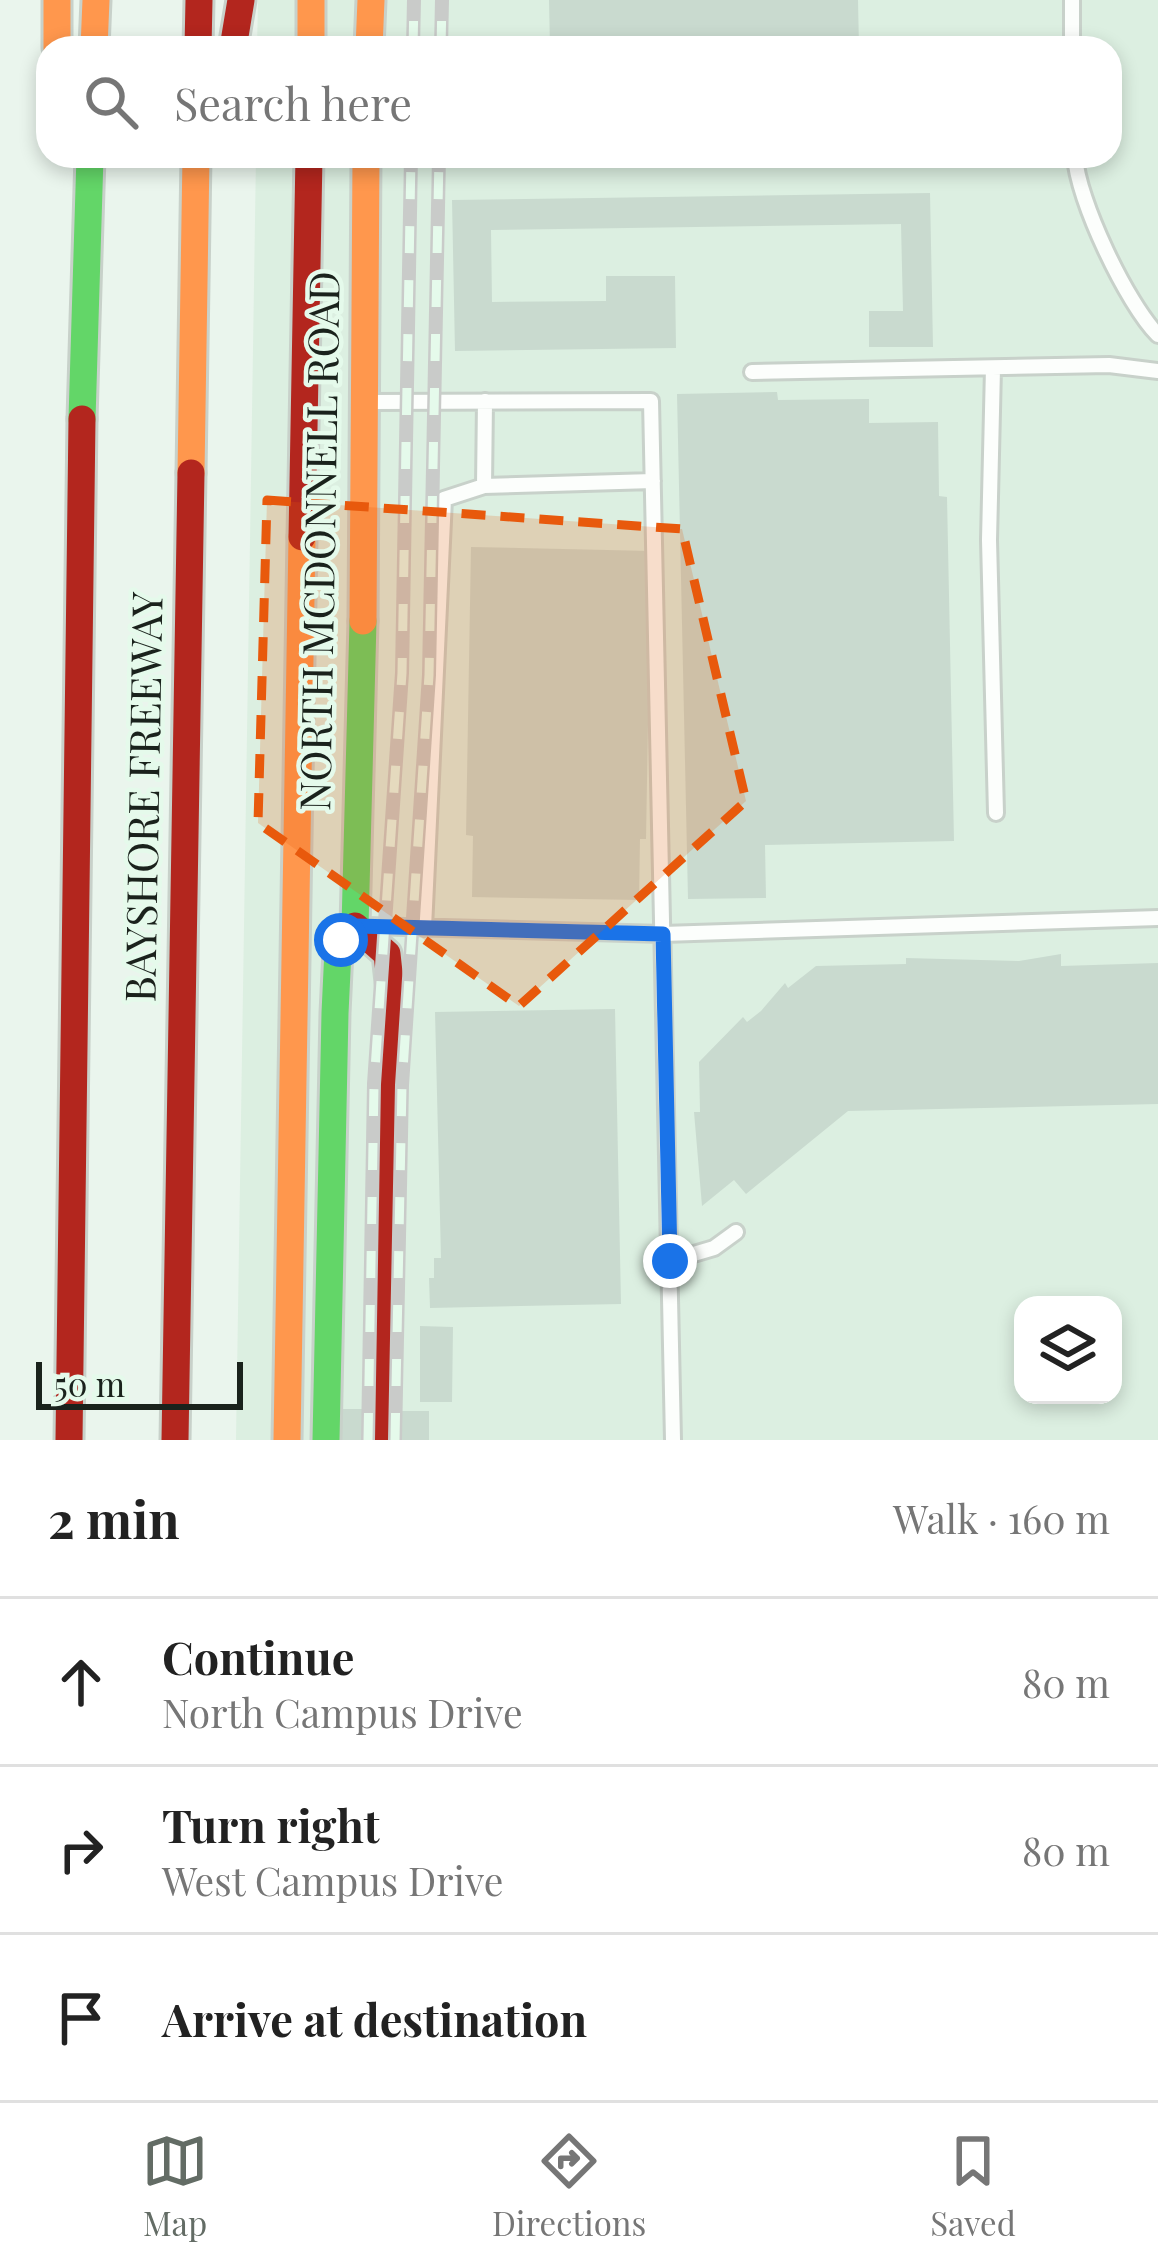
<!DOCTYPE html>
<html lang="en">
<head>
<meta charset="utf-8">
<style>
	body { margin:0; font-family:"Playfair Display",serif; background:#f6f6f6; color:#222 }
	.controls { position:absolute; right:36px; bottom:36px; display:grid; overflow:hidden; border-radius:24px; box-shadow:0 6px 18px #0003 }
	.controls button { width:108px; height:108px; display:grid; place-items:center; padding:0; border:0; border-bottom:3px solid #e0e0e0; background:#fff; color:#222; font:60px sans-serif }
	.scale { position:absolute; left:36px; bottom:30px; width:207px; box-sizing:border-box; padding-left:12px; border:6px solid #1a221c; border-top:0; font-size:33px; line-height:42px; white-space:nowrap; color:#1a221c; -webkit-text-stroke:9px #e5faeb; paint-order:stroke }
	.stop { position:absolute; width:36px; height:36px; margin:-27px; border:9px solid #1a73e8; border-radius:50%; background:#fff }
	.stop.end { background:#1a73e8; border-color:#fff; box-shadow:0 3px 12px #0008 }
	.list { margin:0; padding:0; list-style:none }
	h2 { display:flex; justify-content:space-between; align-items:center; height:156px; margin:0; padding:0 48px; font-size:51px }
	h2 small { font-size:39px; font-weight:400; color:#767676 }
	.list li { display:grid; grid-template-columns:78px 1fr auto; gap:36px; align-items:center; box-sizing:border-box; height:168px; padding:0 48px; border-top:3px solid #e0e0e0 }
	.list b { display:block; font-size:45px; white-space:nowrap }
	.list p { margin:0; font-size:39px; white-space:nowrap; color:#767676 }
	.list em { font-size:39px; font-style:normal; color:#767676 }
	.icon { flex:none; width:66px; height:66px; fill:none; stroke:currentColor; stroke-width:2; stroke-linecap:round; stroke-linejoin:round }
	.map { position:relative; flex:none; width:1158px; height:1440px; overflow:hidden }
	.search { position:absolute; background:#fff; box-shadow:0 6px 18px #0003; left:36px; right:36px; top:36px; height:132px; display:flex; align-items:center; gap:30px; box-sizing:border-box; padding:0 42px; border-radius:36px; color:#767676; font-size:45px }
	.sheet { height:660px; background:#fff }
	nav { display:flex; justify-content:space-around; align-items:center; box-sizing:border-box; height:168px; border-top:3px solid #e0e0e0; background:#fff; font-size:33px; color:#767676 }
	nav a { display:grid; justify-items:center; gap:6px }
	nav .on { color:#636c65 }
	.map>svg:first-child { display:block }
	.built { fill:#dcefe1; fill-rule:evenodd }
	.building { fill:#c9dacf }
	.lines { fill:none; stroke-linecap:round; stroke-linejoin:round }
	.lane-casing { stroke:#c8d1ca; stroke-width:20 }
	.fast-casing { stroke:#c8d1ca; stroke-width:33 }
	.slow-casing { stroke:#c8d1ca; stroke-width:33 }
	.jam-casing { stroke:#c8d1ca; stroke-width:33 }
	.lane { stroke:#fcfefc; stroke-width:14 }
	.fast { stroke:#63d668; stroke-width:27 }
	.slow { stroke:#ff974d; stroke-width:27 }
	.jam { stroke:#b3261e; stroke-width:27 }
	.rail-casing { stroke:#c9cbc9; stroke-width:14 }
	.rail { stroke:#e5faeb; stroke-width:9; stroke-dasharray:27; stroke-linecap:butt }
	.route { stroke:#1a73e8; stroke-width:15 }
	.marked { fill:#e8590c; fill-opacity:0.2; stroke:#e8590c; stroke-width:9; stroke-dasharray:24 15; stroke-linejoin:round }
	.labels { text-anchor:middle; stroke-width:9; stroke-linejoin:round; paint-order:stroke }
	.street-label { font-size:42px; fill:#1a221c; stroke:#e5faeb }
</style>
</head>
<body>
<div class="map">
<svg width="1158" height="1440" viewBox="0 0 1158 1440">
	<rect width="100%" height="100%" fill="#eaf5ed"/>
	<path class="built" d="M258,0H1158V1440H236L256,156H1110V48H257ZM1023,1305H1113V1395H1023Z"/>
	<path class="building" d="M549,0H858L859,48H550Z
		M577,156H615L616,166L577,167Z
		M930,193L933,347H869V311H903L901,224L491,230L492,302L606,301V276H675L676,348L455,351L452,200Z
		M777,392L778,400L869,399V423L938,422L939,496L947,497L954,841L765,845L766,898L688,899L677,394Z
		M471,547L651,551L646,839H640L639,900L472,897L473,836L466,835Z
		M1061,954V966L1158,963V1104L848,1111L746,1194L734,1180L702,1206L694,1112H700L699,1062L743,1017L747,1022L761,1011L785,983L788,988L816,966L906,964V958L1019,961Z
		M615,1009L621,1304L430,1308L429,1278H434V1258H441L435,1012Z
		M420,1326L453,1327L452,1402H420Z
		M335,1409H367V1440H334Z
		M397,1411H429V1440H396Z"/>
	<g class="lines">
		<defs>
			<path id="lane" d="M1072,48V0
				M1075,156C1077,199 1127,304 1158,335
				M993,368L989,540L996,813
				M752,372L1109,365L1158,371
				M485,401L484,486L653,481
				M370,402L651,401L673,1440
				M367,926L663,934L1158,918
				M424,928L444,499L484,486
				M670,1261L714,1248L736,1232"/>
			<path id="fast" d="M82,419L90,156
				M326,1440L335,1013L338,950L355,926L363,621"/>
			<path id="slow" d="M57,0V48
				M311,0V48
				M94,48L96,0
				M369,48L371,0
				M191,473L196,156
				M363,621L366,156
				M287,1440L302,537"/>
			<path id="jam" d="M198,48L199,0
				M233,48L241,0
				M302,537L309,156
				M355,926L387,954L391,991L383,1440
				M69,1440L82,419
				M175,1440L191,473"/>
		</defs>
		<use href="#lane" class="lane-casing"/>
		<use href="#fast" class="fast-casing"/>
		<use href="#slow" class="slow-casing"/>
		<use href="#jam" class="jam-casing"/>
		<use href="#lane" class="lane"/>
		<use href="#fast" class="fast"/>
		<use href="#slow" class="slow"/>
		<use href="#jam" class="jam"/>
		<defs>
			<path id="rail" d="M413,48L414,0
				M441,48L442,0
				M368,1440L374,1084L402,673L411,156
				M395,1440L402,1085L429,675L439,156"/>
		</defs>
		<use href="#rail" class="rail-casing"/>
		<use href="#rail" class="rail"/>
	</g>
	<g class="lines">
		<path class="route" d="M341,940L356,926L663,934L670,1261"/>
	</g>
	<path class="marked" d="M267,500L682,529L746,801L519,1006L258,823Z"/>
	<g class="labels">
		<g class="street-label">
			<text transform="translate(320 541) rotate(-89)" y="15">NORTH MCDONNELL ROAD</text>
			<text transform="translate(144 797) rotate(-89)" y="15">BAYSHORE FREEWAY</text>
		</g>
	</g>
</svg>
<div class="controls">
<button><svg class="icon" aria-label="layers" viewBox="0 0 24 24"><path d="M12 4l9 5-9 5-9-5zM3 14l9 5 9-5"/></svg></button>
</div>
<div class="scale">50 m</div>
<div class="stop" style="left:341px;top:940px"></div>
<div class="stop end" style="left:670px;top:1261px"></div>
<div class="search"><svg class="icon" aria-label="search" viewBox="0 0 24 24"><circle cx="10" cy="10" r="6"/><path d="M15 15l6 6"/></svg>Search here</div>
</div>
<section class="sheet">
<h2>2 min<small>Walk · 160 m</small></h2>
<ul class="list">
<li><svg class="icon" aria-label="ahead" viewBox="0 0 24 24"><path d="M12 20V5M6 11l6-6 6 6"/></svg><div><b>Continue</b><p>North Campus Drive</p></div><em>80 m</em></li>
<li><svg class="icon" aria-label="right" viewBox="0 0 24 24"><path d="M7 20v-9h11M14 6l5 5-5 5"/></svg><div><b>Turn right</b><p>West Campus Drive</p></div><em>80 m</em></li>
<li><svg class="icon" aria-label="arrive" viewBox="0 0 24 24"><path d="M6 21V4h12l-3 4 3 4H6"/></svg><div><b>Arrive at destination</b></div></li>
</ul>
</section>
<nav>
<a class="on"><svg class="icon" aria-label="map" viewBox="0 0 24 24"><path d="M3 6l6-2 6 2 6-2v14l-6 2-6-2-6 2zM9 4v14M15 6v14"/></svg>Map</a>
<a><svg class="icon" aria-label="directions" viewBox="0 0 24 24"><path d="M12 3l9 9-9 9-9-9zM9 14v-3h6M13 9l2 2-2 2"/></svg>Directions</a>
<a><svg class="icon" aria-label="saved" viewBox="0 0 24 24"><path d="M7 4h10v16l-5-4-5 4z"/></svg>Saved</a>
</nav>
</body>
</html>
